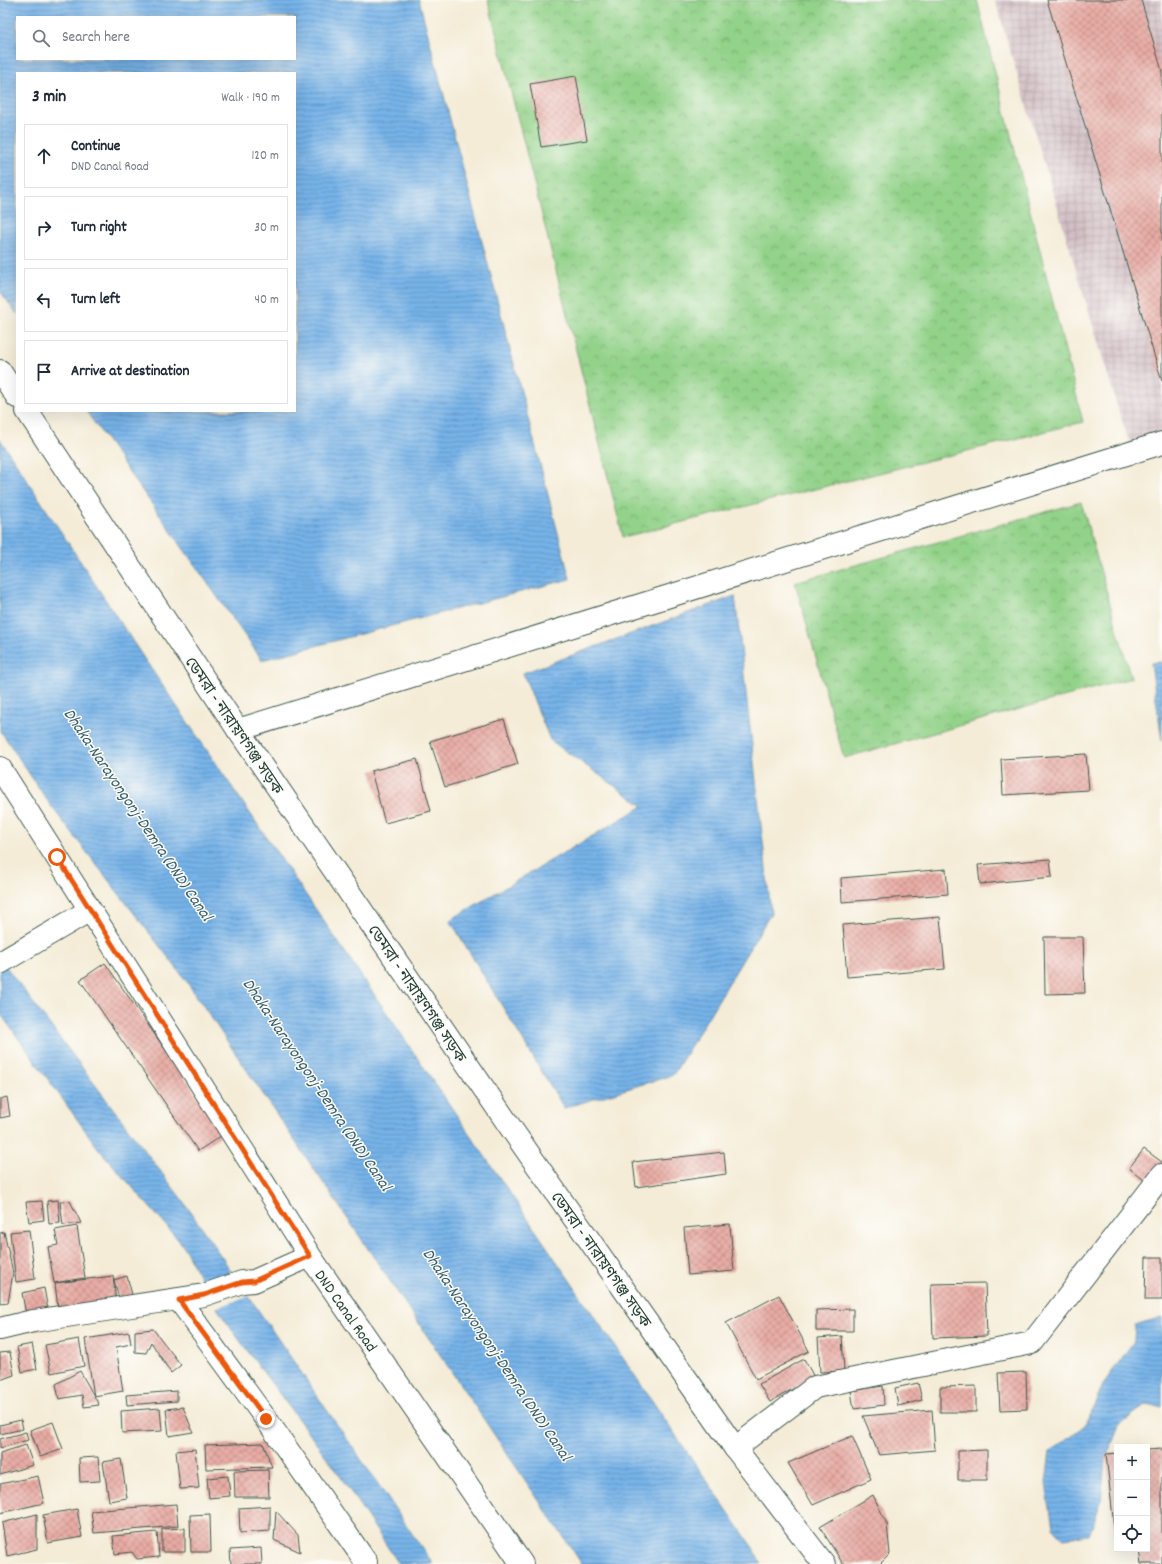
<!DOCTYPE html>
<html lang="en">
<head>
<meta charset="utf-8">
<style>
	body { margin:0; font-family:Dekko,"Noto Sans Bengali",sans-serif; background:#f6f6f7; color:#1f2937 }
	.controls { position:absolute; right:12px; bottom:12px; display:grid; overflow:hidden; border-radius:0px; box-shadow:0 4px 16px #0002 }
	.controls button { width:36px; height:36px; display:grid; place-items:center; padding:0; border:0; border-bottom:1px solid #e0e1e3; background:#fff; color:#1f2937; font:20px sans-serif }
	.stop { position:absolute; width:12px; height:12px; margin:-9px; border:3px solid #ea580c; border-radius:50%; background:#fff }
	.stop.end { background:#ea580c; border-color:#fff; box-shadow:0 1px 4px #0008 }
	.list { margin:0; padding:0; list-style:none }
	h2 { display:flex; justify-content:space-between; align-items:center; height:52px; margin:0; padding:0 16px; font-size:17px }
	h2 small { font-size:13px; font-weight:400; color:#747a83 }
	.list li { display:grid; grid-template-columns:26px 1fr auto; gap:12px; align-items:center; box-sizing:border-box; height:64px; margin:0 8px 8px; padding:0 8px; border:1px solid #e0e1e3; border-radius:0px }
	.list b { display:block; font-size:15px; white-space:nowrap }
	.list p { margin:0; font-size:13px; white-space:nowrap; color:#747a83 }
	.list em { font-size:13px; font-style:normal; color:#747a83 }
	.icon { flex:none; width:22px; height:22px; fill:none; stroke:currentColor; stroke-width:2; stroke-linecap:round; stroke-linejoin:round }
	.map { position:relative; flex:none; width:1162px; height:1564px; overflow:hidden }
	.search { position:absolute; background:#fff; box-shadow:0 4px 16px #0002; left:16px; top:16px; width:280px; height:44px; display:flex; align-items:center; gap:10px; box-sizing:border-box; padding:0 14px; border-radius:0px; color:#747a83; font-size:15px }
	.panel { position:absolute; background:#fff; box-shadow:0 4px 16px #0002; left:16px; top:72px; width:280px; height:340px; border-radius:0px }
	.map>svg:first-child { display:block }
	.industrial { fill:url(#industrial-grid) }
	.park { fill:url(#park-crowns); stroke:#58885e }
	.water { fill:url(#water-rules); stroke:#4b788e; fill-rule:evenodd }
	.pier { fill:#f4ecd7 }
	.building { fill:url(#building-cross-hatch) }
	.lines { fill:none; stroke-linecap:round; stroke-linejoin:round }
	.street-casing { stroke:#3f574c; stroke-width:24 }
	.primary-casing { stroke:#3f574c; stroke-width:24 }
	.street { stroke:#fff; stroke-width:22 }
	.primary { stroke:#fff; stroke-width:22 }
	.route { stroke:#ea580c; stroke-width:5 }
	.labels { text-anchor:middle; stroke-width:3; stroke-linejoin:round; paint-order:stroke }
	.street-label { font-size:16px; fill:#1f3d34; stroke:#fdfcf7 }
	.water-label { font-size:17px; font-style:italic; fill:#39606a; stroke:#fdfcf7 }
</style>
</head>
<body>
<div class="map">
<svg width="1162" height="1564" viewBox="0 0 1162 1564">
	<defs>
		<pattern id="industrial-grid" width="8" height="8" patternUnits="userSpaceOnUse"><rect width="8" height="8" fill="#d2bec4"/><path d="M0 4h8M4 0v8" fill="none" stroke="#aa9ca0"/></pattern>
		<pattern id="park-crowns" width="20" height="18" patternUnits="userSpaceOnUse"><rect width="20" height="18" fill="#92d289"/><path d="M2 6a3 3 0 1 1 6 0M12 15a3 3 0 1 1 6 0" fill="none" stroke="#77ac71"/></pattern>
		<pattern id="water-rules" width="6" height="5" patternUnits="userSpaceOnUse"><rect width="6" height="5" fill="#77b3e9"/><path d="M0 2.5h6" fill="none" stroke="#6193be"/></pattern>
		<pattern id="building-cross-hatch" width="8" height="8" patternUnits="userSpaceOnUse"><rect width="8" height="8" fill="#e9aca5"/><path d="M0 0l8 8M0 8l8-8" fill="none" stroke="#bc8d87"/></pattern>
	</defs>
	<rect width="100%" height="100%" fill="#fdfcf7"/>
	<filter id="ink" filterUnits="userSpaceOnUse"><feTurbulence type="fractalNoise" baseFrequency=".025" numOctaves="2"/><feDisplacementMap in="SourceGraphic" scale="8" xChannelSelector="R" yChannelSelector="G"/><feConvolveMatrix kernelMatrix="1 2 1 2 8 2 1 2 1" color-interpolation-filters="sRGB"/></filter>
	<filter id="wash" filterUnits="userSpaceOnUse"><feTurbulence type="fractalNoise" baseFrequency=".012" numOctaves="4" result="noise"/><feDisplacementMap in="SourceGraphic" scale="16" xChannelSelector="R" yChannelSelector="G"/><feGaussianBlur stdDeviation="0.9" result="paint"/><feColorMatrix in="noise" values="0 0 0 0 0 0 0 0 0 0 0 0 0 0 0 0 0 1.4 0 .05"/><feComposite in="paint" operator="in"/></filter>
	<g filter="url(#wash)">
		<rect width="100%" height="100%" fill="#f4ecd7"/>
		<path class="industrial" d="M995,0H1162V457L1136,461L1119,412Z"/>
		<path class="park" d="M488,0H977L1083,422L623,537Z
			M1081,502L1131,678L844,758L795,582Z"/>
		<path class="water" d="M0,0H419L570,579L262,660L86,411H295V73H17V314L0,291ZM17,17H295V59H17Z
			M0,439L143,657L755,1551L761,1564H582L185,979L51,806L0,730Z
			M735,596L771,913L673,1075L564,1108L450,920L643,806L550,740L523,673Z
			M1162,662V741L1151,663Z
			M0,959L183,1201L433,1564H399L336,1470L232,1330L215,1305L182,1244L98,1148L0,1013Z
			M1162,1317V1408L1147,1404L1119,1425L1105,1461L1101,1502L1089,1535L1063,1538L1053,1527L1046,1483L1050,1452L1085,1425L1104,1383L1134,1341L1135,1325Z"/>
		<path class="pier" d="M233,1271L250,1296L215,1308L201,1284Z"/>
		<g id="blocks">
			<path class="building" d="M1047,0H1141L1162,71V381Z
				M576,76L587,140L541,147L530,84Z
				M504,719L518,764L445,787L430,741Z
				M1086,754L1089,790L1003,795L1001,759Z
				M417,759L431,811L385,823L371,771Z
				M1050,859L1052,877L980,884L978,865Z
				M946,869L948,894L842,902L841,878Z
				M940,917L945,969L847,977L843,925Z
				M1044,937H1083L1085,993L1045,994Z
				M105,963L224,1134L198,1151L80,980Z
				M7,1097L10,1116L0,1118V1099Z
				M1144,1149L1162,1162V1166L1149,1184L1129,1168Z
				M724,1152L726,1174L636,1187L633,1162Z
				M58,1200L60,1223L49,1224L47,1201Z
				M42,1201L44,1220L29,1222L26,1202Z
				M70,1201L81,1223L63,1225L60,1202Z
				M730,1224L734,1271L688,1275L684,1228Z
				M77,1226L85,1278L54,1283L48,1247L58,1245L55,1230Z
				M29,1230L35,1279L16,1282L10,1232Z
				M4,1232L13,1273L8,1303L0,1304V1233Z
				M1146,1257H1162V1300H1145Z
				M113,1276L118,1318L60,1326L55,1283Z
				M127,1276L137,1313L124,1316L114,1280Z
				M985,1283L987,1336L933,1338L931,1284Z
				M44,1288L51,1327L29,1331L22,1293Z
				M779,1295L809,1351L756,1379L726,1323Z
				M853,1309V1331H816V1310Z
				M153,1329L181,1365L171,1373L151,1342L146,1353L135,1352V1331Z
				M129,1332L131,1344L116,1347L123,1391L94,1396L85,1339Z
				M842,1336L844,1371L820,1372L818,1338Z
				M79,1339L84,1366L51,1373L45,1345Z
				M32,1344L37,1369L22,1372L17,1347Z
				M10,1352L14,1375L0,1380V1353Z
				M804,1359L814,1377L770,1402L759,1384Z
				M80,1371L94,1396L99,1405L84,1407L82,1395L59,1399L56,1384Z
				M1026,1372L1027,1409L1000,1410L998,1373Z
				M918,1383L922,1400L898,1406L895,1388Z
				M883,1386L884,1405L854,1409L851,1391Z
				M976,1386V1412H940V1387Z
				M177,1391V1401L127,1405L126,1395Z
				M183,1407L193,1432L169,1436L166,1409Z
				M160,1408L162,1431L122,1433L121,1411Z
				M932,1410L935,1450L879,1455L863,1416Z
				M21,1420L23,1429L0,1434V1425Z
				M53,1422L63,1449L40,1457L30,1430Z
				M26,1432L28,1440L0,1448V1439Z
				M852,1436L871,1479L813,1505L788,1463Z
				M263,1443L272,1467L206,1469L205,1445Z
				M26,1445L33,1465L0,1475V1453Z
				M195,1449L199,1488L180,1489L176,1451Z
				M1162,1449V1564H1141L1139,1549H1147V1450Z
				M987,1450V1480H958V1451Z
				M1117,1453V1536H1115L1106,1454Z
				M98,1457L100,1481L80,1482L79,1458Z
				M121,1459L127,1498L109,1501L103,1462Z
				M268,1470L269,1497H235L234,1471Z
				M38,1476L44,1503L0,1513V1484Z
				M228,1476L230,1496L209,1498L207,1478Z
				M873,1495L887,1524L890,1554L880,1564H843L820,1527Z
				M176,1504L178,1526L94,1533L91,1511Z
				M270,1506V1531L240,1533L239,1508Z
				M77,1509L82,1537L48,1543L43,1515Z
				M276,1511L298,1535L300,1552L274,1540Z
				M37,1514V1549L7,1556L2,1523Z
				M210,1514L211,1552H191L190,1515Z
				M185,1528V1552H162V1529Z
				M157,1532L159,1557L137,1559L132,1552L115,1554L113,1536Z
				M261,1548L262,1564H231L230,1550Z"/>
		</g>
	</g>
	<g filter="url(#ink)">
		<use href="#blocks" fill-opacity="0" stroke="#3f574c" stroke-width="1"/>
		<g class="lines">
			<defs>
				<path id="street" d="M238,730L1162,443
					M0,768L310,1256L522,1564
					M0,963L90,910
					M179,1300L266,1419L366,1562
					M0,1329L33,1321L204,1295L242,1282L254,1281L310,1256
					M735,1448L815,1387L1032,1343L1162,1175"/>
				<path id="primary" d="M0,371L17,397
					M27,411L238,730L515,1134L735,1448L824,1564"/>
			</defs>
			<use href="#street" class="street-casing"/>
			<use href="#primary" class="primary-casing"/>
			<use href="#street" class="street"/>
			<use href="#primary" class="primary"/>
		</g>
	</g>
	<g class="lines" filter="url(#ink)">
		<path class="route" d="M57,857L310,1256L254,1281L242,1282L204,1295L179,1300L266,1419"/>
	</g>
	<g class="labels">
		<g class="street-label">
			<text transform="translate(235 725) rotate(56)" y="6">ডেমরা - নারায়ণগঞ্জ সড়ক</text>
			<text transform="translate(418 993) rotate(56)" y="6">ডেমরা - নারায়ণগঞ্জ সড়ক</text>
			<text transform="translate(602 1259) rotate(55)" y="6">ডেমরা - নারায়ণগঞ্জ সড়ক</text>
			<text transform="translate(347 1310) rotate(55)" y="6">DND Canal Road</text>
		</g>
		<g class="water-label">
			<text transform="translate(139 814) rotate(56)" y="6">Dhaka-Narayongonj-Demra (DND) Canal</text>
			<text transform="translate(318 1084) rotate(56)" y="6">Dhaka-Narayongonj-Demra (DND) Canal</text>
			<text transform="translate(498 1354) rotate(56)" y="6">Dhaka-Narayongonj-Demra (DND) Canal</text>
		</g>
	</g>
</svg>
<div class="controls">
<button>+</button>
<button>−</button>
<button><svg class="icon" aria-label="locate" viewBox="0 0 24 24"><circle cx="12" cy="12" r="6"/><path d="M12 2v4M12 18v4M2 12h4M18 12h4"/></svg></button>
</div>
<div class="stop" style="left:57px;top:857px"></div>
<div class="stop end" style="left:266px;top:1419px"></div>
<div class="search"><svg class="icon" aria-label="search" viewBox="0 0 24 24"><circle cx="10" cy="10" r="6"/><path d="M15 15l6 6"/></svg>Search here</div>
<section class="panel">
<h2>3 min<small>Walk · 190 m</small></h2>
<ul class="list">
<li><svg class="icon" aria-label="ahead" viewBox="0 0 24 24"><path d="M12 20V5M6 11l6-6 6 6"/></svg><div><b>Continue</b><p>DND Canal Road</p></div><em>120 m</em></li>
<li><svg class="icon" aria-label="right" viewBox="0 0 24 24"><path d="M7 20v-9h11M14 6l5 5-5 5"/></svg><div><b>Turn right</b></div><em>30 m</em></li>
<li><svg class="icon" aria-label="left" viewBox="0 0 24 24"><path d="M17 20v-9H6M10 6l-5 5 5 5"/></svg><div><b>Turn left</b></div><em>40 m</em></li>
<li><svg class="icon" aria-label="arrive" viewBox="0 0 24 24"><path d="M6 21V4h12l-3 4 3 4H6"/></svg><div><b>Arrive at destination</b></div></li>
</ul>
</section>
</div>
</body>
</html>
